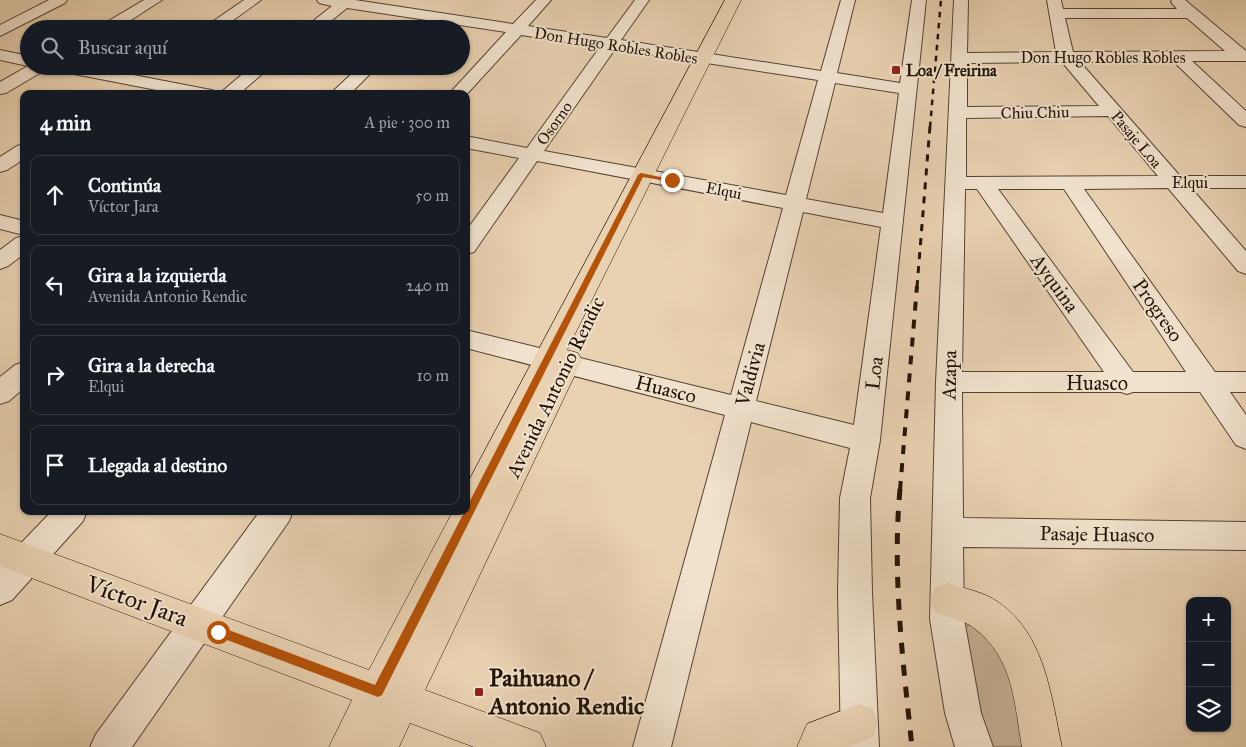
<!DOCTYPE html>
<html lang="es">
<head>
<meta charset="utf-8">
<style>
	body { margin:0; font-family:"IM FELL Great Primer",serif; background:#20242c; color:#f1f3f6 }
	.controls { position:absolute; right:15px; bottom:15px; display:grid; overflow:hidden; border-radius:10px; box-shadow:0 1px 4px #0004 }
	.controls button { width:45px; height:45px; display:grid; place-items:center; padding:0; border:0; border-bottom:1px solid #363941; background:#171b24; color:#f1f3f6; font:25px sans-serif }
	.stop { position:absolute; width:15px; height:15px; margin:-11px; border:4px solid #b45309; border-radius:50%; background:#fff }
	.stop.end { background:#b45309; border-color:#fff; box-shadow:0 1px 5px #0008 }
	.list { margin:0; padding:0; list-style:none }
	h2 { display:flex; justify-content:space-between; align-items:center; height:65px; margin:0; padding:0 20px; font-size:21px }
	h2 small { font-size:16px; font-weight:400; color:#9ea1a6 }
	.list li { display:grid; grid-template-columns:32px 1fr auto; gap:15px; align-items:center; box-sizing:border-box; height:80px; margin:0 10px 10px; padding:0 10px; border:1px solid #363941; border-radius:10px }
	.list b { display:block; font-size:19px; white-space:nowrap }
	.list p { margin:0; font-size:16px; white-space:nowrap; color:#9ea1a6 }
	.list em { font-size:16px; font-style:normal; color:#9ea1a6 }
	.icon { flex:none; width:28px; height:28px; fill:none; stroke:currentColor; stroke-width:2; stroke-linecap:round; stroke-linejoin:round }
	.map { position:relative; flex:none; width:1246px; height:747px; overflow:hidden }
	.search { position:absolute; background:#171b24; box-shadow:0 1px 4px #0004; left:20px; top:20px; width:450px; height:55px; display:flex; align-items:center; gap:12px; box-sizing:border-box; padding:0 18px; border-radius:28px; color:#9ea1a6; font-size:19px }
	.panel { position:absolute; background:#171b24; box-shadow:0 1px 4px #0004; left:20px; top:90px; width:450px; height:425px; border-radius:10px }
	.map>svg:first-child { display:block }
	.green { fill:#c7b295; stroke:#74624e }
	.lines { fill:none; stroke-linecap:round; stroke-linejoin:round }
	.minor-casing { stroke:#544332; stroke-width:2 }
	.major-casing { stroke:#221307; stroke-width:1 }
	.minor { fill:#f1e2cd; fill-rule:evenodd }
	.major { fill:#e9d2b2; fill-rule:evenodd }
	.rail-far3 { stroke:#221307; stroke-width:2.5; stroke-dasharray:5.5 5.5; stroke-linecap:butt }
	.rail-far2 { stroke:#221307; stroke-width:3; stroke-dasharray:7 7; stroke-linecap:butt }
	.rail-far1 { stroke:#221307; stroke-width:4; stroke-dasharray:9 9; stroke-linecap:butt }
	.rail { stroke:#221307; stroke-width:5; stroke-dasharray:11 11; stroke-linecap:butt }
	.route { fill:#b45309 }
	.poi-dot { fill:#8f2418; stroke:#f1e2cd; stroke-width:2 }
	.labels { text-anchor:middle; stroke-width:4; stroke-linejoin:round; paint-order:stroke }
	.far-street-label { font-size:16px; fill:#221307; stroke:#f1e2cd }
	.far-poi-label { font-size:16px; font-weight:bold; fill:#221307; stroke:#f1e2cd; text-anchor:start }
	.street-label { font-size:20px; fill:#221307; stroke:#f1e2cd }
	.near-street-label { font-size:24px; fill:#221307; stroke:#f1e2cd }
	.near-poi-label { font-size:24px; font-weight:bold; fill:#221307; stroke:#f1e2cd; text-anchor:start }
</style>
</head>
<body>
<div class="map">
<svg width="1246" height="747" viewBox="0 0 1246 747">
	<rect width="100%" height="100%" fill="#e9d2b2"/>
	<filter id="stains"><feTurbulence type="fractalNoise" baseFrequency=".004" numOctaves="4"/><feColorMatrix values="0 0 0 0 .2 0 0 0 0 .09 0 0 0 0 .02 0 0 0 .5 -.17"/></filter>
	<radialGradient id="worn" r=".72"><stop offset=".6" stop-color="#630" stop-opacity="0"/><stop offset="1" stop-color="#630" stop-opacity=".3"/></radialGradient>
	<path class="green" d="M976,624L997,636L1031,747H990L962,639L964,626Z"/>
	<g class="lines">
		<defs>
			<path id="minor" d="M49,0H67L65,3L0,36V25Z
				M144,0H162L117,29H97L100,26Z
				M244,0H261L221,29H202Z
				M317,0H355L513,24L536,0H551L528,26L607,38L635,0H649L621,40L821,71L841,0H855L837,73L900,83L912,0H926L880,440L870,498L872,592L879,747H841L838,592L840,498L850,448L751,422L671,747H633L725,415L466,348V330L731,395L783,208L537,161L474,252L466,254V231L519,158L466,148V136L527,148L600,47L521,35L466,95V94H449L506,32L347,8L321,29H303L332,6L319,3ZM615,49L818,80L786,195L544,151ZM835,83L899,93L883,213L806,199ZM803,212L881,227L854,425L756,401Z
				M954,0H968L967,53L1056,52L1047,0H1061L1063,9H1177L1171,2L1172,0H1185L1246,51V61H1192L1246,111V127L1239,125L1173,61L1080,62L1180,176H1246V188H1191L1246,251V274L1238,271L1168,188L1084,189L1215,372H1246V392H1230L1246,415V449L1236,445L1200,392H1133L1127,394L1121,392H962L963,518L1246,522V550L963,547L964,619L981,713L993,747H955L945,713L930,619L936,382ZM1065,18H1187L1225,51L1073,52ZM1062,62L1099,106L967,107V63ZM1108,116L1158,176L966,177V118ZM965,189H977L1104,372H962ZM998,189H1064L1186,372H1133Z
				M0,50L29,56V66H47L45,70L6,93L0,94V82L28,66L0,60Z
				M51,66H87L206,89L212,90L215,94H177L59,71L53,70Z
				M252,66H271L239,94H219Z
				M360,66H378L350,94H330Z
				M24,144V159L7,170L0,172V157L17,146Z
				M0,215L24,221V235L0,229Z
				M24,236V254L8,266L0,269V250L16,238Z
				M24,362V388L9,401L0,404V377L15,365Z
				M52,511H87L83,521L12,600L0,605V565Z
				M260,511H293L289,521L132,747H90L96,734Z"/>
			<path id="major" d="M725,0H741L567,350L578,353L582,360L425,690L540,733L546,747H474L410,723L399,747H329L352,700L0,566V534L369,670L453,511H466V486Z
				M947,583C963,588 984,592 998,602C1045,634 1051,696 1062,747H1022C1014,702 1014,659 974,628C964,620 947,617 935,612L930,600L935,588Z
				M859,704L873,709L878,723L873,737L848,747H797L807,724Z"/>
		</defs>
		<use href="#minor" class="minor-casing"/>
		<use href="#major" class="major-casing"/>
		<use href="#minor" class="minor"/>
		<use href="#major" class="major"/>
		<path class="rail-far3" d="M930,127L941,0"/>
		<path class="rail-far2" d="M917,287L930,126"/>
		<path class="rail-far1" d="M900,490L917,286"/>
		<path class="rail" d="M900,489C892,575 903,662 912,747"/>
	</g>
	<path class="route" d="M641,173L675,180L672,182L643,177L382,695L378,697L214,635L212,632L214,628L218,626L375,685L638,175Z"/>
	<g class="poi-dot">
		<rect x="891" y="65" width="10" height="10" rx="2.5"/>
		<rect x="474" y="687" width="10" height="10" rx="2.5"/>
	</g>
	<g class="labels">
		<g class="far-street-label">
			<text transform="translate(616 45) rotate(9)" y="6">Don Hugo Robles Robles</text>
			<text x="1103" y="63">Don Hugo Robles Robles</text>
			<text transform="translate(1035 112) rotate(-1)" y="6">Chiu Chiu</text>
			<text transform="translate(554 123) rotate(-55)" y="6">Osorno</text>
			<text transform="translate(1137 139) rotate(50)" y="6">Pasaje Loa</text>
			<text x="1190" y="188">Elqui</text>
			<text transform="translate(724 190) rotate(11)" y="6">Elqui</text>
		</g>
		<g class="far-poi-label">
			<text x="906" y="76">Loa / Freirina</text>
		</g>
		<g class="street-label">
			<text transform="translate(1055 283) rotate(54)" y="7">Ayquina</text>
			<text transform="translate(1158 310) rotate(55)" y="7">Progreso</text>
			<text transform="translate(874 373) rotate(-83)" y="7">Loa</text>
			<text transform="translate(750 374) rotate(-75)" y="7">Valdivia</text>
			<text transform="translate(949 375) rotate(-89)" y="7">Azapa</text>
			<text x="1097" y="390">Huasco</text>
			<text transform="translate(555 387) rotate(-64)" y="7">Avenida Antonio Rendic</text>
			<text transform="translate(666 389) rotate(14)" y="7">Huasco</text>
			<text transform="translate(1097 534) rotate(1)" y="7">Pasaje Huasco</text>
		</g>
		<g class="near-street-label">
			<text transform="translate(137 601) rotate(20)" y="8">Víctor Jara</text>
		</g>
		<g class="near-poi-label">
			<text x="489" y="686">Paihuano /<tspan x="489" dy="28">Antonio Rendic</tspan></text>
		</g>
	</g>
	<rect width="100%" height="100%" filter="url(#stains)"/>
	<rect width="100%" height="100%" fill="url(#worn)"/>
</svg>
<div class="controls">
<button>+</button>
<button>−</button>
<button><svg class="icon" aria-label="layers" viewBox="0 0 24 24"><path d="M12 4l9 5-9 5-9-5zM3 14l9 5 9-5"/></svg></button>
</div>
<div class="stop" style="left:218px;top:632px"></div>
<div class="stop end" style="left:672px;top:180px"></div>
<div class="search"><svg class="icon" aria-label="search" viewBox="0 0 24 24"><circle cx="10" cy="10" r="6"/><path d="M15 15l6 6"/></svg>Buscar aquí</div>
<section class="panel">
<h2>4 min<small>A pie · 300 m</small></h2>
<ul class="list">
<li><svg class="icon" aria-label="ahead" viewBox="0 0 24 24"><path d="M12 20V5M6 11l6-6 6 6"/></svg><div><b>Continúa</b><p>Víctor Jara</p></div><em>50 m</em></li>
<li><svg class="icon" aria-label="left" viewBox="0 0 24 24"><path d="M17 20v-9H6M10 6l-5 5 5 5"/></svg><div><b>Gira a la izquierda</b><p>Avenida Antonio Rendic</p></div><em>240 m</em></li>
<li><svg class="icon" aria-label="right" viewBox="0 0 24 24"><path d="M7 20v-9h11M14 6l5 5-5 5"/></svg><div><b>Gira a la derecha</b><p>Elqui</p></div><em>10 m</em></li>
<li><svg class="icon" aria-label="arrive" viewBox="0 0 24 24"><path d="M6 21V4h12l-3 4 3 4H6"/></svg><div><b>Llegada al destino</b></div></li>
</ul>
</section>
</div>
</body>
</html>
